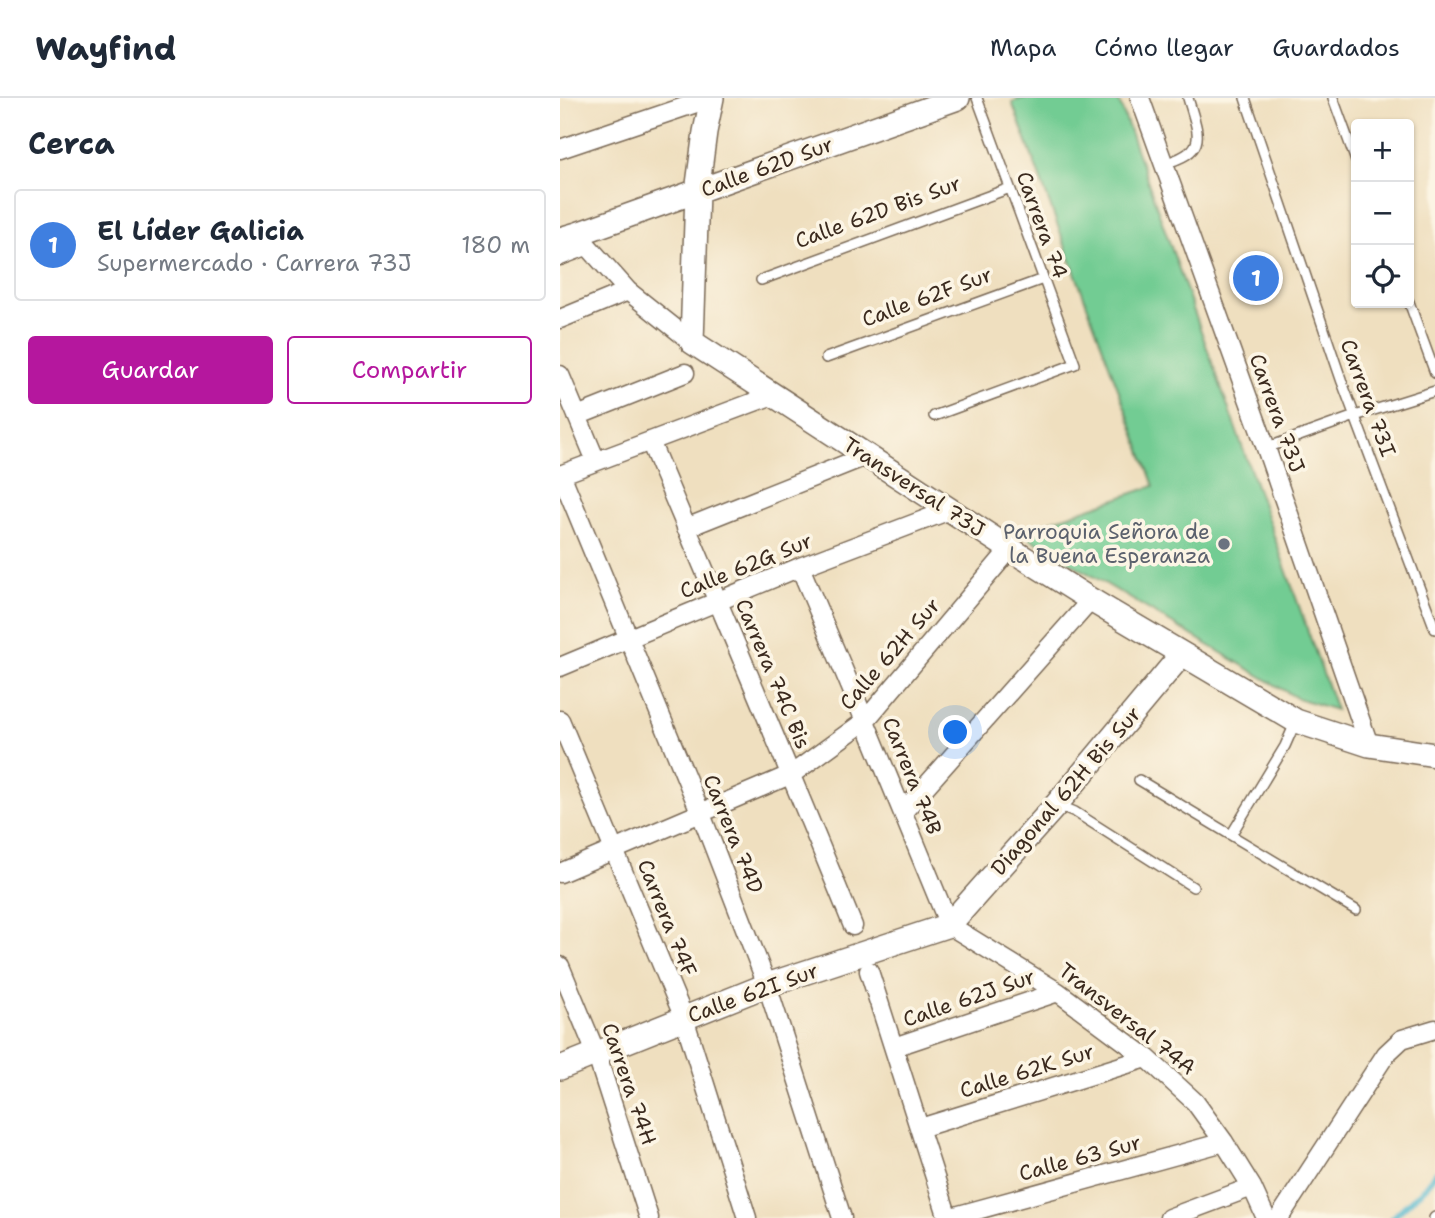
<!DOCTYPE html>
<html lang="es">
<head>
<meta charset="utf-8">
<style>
	body { margin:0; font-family:"Shantell Sans",sans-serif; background:#f6f6f7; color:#1f2937 }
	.controls { position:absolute; right:21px; top:21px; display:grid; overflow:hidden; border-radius:7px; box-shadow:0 2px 5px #0004 }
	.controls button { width:63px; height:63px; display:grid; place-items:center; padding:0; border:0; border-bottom:2px solid #e0e1e3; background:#fff; color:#1f2937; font:35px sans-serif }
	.you { position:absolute; left:396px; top:635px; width:24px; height:24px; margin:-18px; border:5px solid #fff; border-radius:50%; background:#1a73e8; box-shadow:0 0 0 10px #1a73e833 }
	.badge { display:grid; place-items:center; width:46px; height:46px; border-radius:50%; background:#b5179e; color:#fff; font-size:23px; font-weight:700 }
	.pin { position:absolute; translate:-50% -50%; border:4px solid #fff; box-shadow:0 2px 7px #0006 }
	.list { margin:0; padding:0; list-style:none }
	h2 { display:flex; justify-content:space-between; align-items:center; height:91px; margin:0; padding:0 28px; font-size:30px }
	h2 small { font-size:23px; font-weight:400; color:#747a83 }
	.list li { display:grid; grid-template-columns:46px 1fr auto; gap:21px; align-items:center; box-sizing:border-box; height:112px; margin:0 14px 14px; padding:0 14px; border:2px solid #e0e1e3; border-radius:7px }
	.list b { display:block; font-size:26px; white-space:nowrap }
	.list p { margin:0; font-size:23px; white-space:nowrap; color:#747a83 }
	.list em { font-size:23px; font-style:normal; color:#747a83 }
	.actions { display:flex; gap:14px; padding:21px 28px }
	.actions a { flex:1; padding:16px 0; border:2px solid #b5179e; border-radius:7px; text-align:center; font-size:24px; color:#b5179e }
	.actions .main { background:#b5179e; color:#fff }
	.icon { flex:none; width:38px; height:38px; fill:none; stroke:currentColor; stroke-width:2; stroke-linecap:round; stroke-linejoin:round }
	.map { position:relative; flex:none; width:875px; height:1120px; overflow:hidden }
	header { display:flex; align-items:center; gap:42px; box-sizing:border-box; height:98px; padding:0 35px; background:#fff; border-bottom:2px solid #e0e1e3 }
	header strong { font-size:33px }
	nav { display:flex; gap:38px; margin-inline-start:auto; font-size:24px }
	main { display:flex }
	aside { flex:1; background:#fff }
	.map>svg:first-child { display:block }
	.green { fill:#72cc93; stroke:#567b58; stroke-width:2 }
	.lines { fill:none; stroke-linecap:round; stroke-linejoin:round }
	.stream { stroke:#4eb5cd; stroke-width:6 }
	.service-casing { stroke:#7a6956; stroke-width:12 }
	.minor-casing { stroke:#7a6956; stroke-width:21 }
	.tertiary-casing { stroke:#7a6956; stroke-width:26 }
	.service { stroke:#fff; stroke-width:9 }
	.minor { stroke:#fff; stroke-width:18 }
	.tertiary { stroke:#fff; stroke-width:23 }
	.worship-dot { fill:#6b7280; stroke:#fcf5e5; stroke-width:2.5 }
	.labels { text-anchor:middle; stroke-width:7; stroke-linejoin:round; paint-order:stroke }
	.street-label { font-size:21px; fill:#3b2a1e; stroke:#fcf5e5 }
	.worship-label { font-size:21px; fill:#5b616d; stroke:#fcf5e5; text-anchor:end }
</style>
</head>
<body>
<header>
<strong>Wayfind</strong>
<nav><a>Mapa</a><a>Cómo llegar</a><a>Guardados</a></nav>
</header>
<main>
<aside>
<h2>Cerca<small></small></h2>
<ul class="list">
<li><span class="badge" style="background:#3f7fe0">1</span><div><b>El Líder Galicia</b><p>Supermercado · Carrera 73J</p></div><em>180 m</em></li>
</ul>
<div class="actions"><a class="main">Guardar</a><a>Compartir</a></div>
</aside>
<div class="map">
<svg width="875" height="1120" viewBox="0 0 875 1120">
	<rect width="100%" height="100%" fill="#fcf5e5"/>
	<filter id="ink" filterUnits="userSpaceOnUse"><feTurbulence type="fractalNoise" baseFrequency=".0143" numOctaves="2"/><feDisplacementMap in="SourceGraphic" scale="14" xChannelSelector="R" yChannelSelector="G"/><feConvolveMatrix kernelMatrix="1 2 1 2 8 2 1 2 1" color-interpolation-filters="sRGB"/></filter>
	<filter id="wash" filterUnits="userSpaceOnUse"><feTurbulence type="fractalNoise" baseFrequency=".00686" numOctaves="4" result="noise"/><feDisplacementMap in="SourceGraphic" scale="28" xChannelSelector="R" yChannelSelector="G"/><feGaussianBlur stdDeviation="1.57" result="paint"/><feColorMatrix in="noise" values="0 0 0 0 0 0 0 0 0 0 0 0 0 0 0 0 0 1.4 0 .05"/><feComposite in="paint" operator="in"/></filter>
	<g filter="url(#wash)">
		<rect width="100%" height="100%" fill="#efdfbf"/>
		<path class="green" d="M463,0H558L776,612L737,600L459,434L594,388L452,4Z"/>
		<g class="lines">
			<path class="stream" d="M832,1120L866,1089L875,1075"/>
		</g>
	</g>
	<g filter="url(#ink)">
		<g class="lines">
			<defs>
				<path id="service" d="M685,0L782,284L875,531
					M773,0L796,63
					M603,66C649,53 639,38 628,0
					M201,182L450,90
					M849,204L875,275
					M266,260L483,181
					M374,318L515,266L417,0
					M706,350L795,318L875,293
					M579,682L796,812
					M498,707L515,714L633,789
					M671,737L725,648L736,623
					M874,1120L875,1119"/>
				<path id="minor" d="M580,0L706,350L809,647
					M0,51L151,0
					M17,136L68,193L132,244
					M0,158L26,148
					M0,221L68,193
					M0,277L36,363
					M17,318L125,275
					M90,343C158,505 227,665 293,828
					M1,376L141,716L207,887L282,1120
					M0,377L213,297
					M126,430L306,358
					M240,469L305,623L389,827L498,894L587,960L635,1004L664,1044L692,1089L706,1120
					M0,569L240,469L390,412
					M0,622L124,920L187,1120
					M343,714L531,502
					M0,775L232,676L305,623L450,451
					M0,868L36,955L89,1120
					M309,873L388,1120L664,1044
					M334,949L498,894
					M360,1030L587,960
					M609,1120L692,1089
					M719,1120L826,956L842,941L875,931"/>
				<path id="tertiary" d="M152,0L145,34L137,94L132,244L450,451L531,502L736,623L809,647L875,657
					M0,141L17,136L398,0
					M0,970L207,887L389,827L496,707L622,556"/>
			</defs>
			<use href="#service" class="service-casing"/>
			<use href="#minor" class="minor-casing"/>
			<use href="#tertiary" class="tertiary-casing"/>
			<use href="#service" class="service"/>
			<use href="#minor" class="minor"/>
			<use href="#tertiary" class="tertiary"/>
		</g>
	</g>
	<circle class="worship-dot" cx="664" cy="446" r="7"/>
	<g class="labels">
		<g class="street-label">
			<text transform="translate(207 69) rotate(-20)" y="7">Calle 62D Sur</text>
			<text transform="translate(318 114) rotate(-20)" y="7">Calle 62D Bis Sur</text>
			<text transform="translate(482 127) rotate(70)" y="7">Carrera 74</text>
			<text transform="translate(367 199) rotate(-20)" y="7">Calle 62F Sur</text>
			<text transform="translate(808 300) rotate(70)" y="7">Carrera 73I</text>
			<text transform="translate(717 315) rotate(70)" y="7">Carrera 73J</text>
			<text transform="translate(354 389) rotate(33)" y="7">Transversal 73J</text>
			<text transform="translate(186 468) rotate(-22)" y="7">Calle 62G Sur</text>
			<text transform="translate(330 556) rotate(-49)" y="7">Calle 62H Sur</text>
			<text transform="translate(213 576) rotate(67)" y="7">Carrera 74C Bis</text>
			<text transform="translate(352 678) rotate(68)" y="7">Carrera 74B</text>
			<text transform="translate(506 693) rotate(-49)" y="7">Diagonal 62H Bis Sur</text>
			<text transform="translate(173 736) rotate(68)" y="7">Carrera 74D</text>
			<text transform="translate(107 820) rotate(68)" y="7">Carrera 74F</text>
			<text transform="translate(193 895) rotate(-20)" y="7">Calle 62I Sur</text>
			<text transform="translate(409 900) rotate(-19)" y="7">Calle 62J Sur</text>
			<text transform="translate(567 921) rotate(38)" y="7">Transversal 74A</text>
			<text transform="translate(467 973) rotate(-17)" y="7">Calle 62K Sur</text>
			<text transform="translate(69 986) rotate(71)" y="7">Carrera 74H</text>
			<text transform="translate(520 1060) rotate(-15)" y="7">Calle 63 Sur</text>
		</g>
		<g class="worship-label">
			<text x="650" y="441">Parroquia Señora de<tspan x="650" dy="24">la Buena Esperanza</tspan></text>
		</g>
	</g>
</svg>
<div class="controls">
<button>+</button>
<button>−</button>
<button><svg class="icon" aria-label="locate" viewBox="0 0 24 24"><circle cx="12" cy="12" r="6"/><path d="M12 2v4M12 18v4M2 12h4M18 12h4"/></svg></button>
</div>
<div class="you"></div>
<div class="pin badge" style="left:696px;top:180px;background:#3f7fe0">1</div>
</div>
</main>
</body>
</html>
